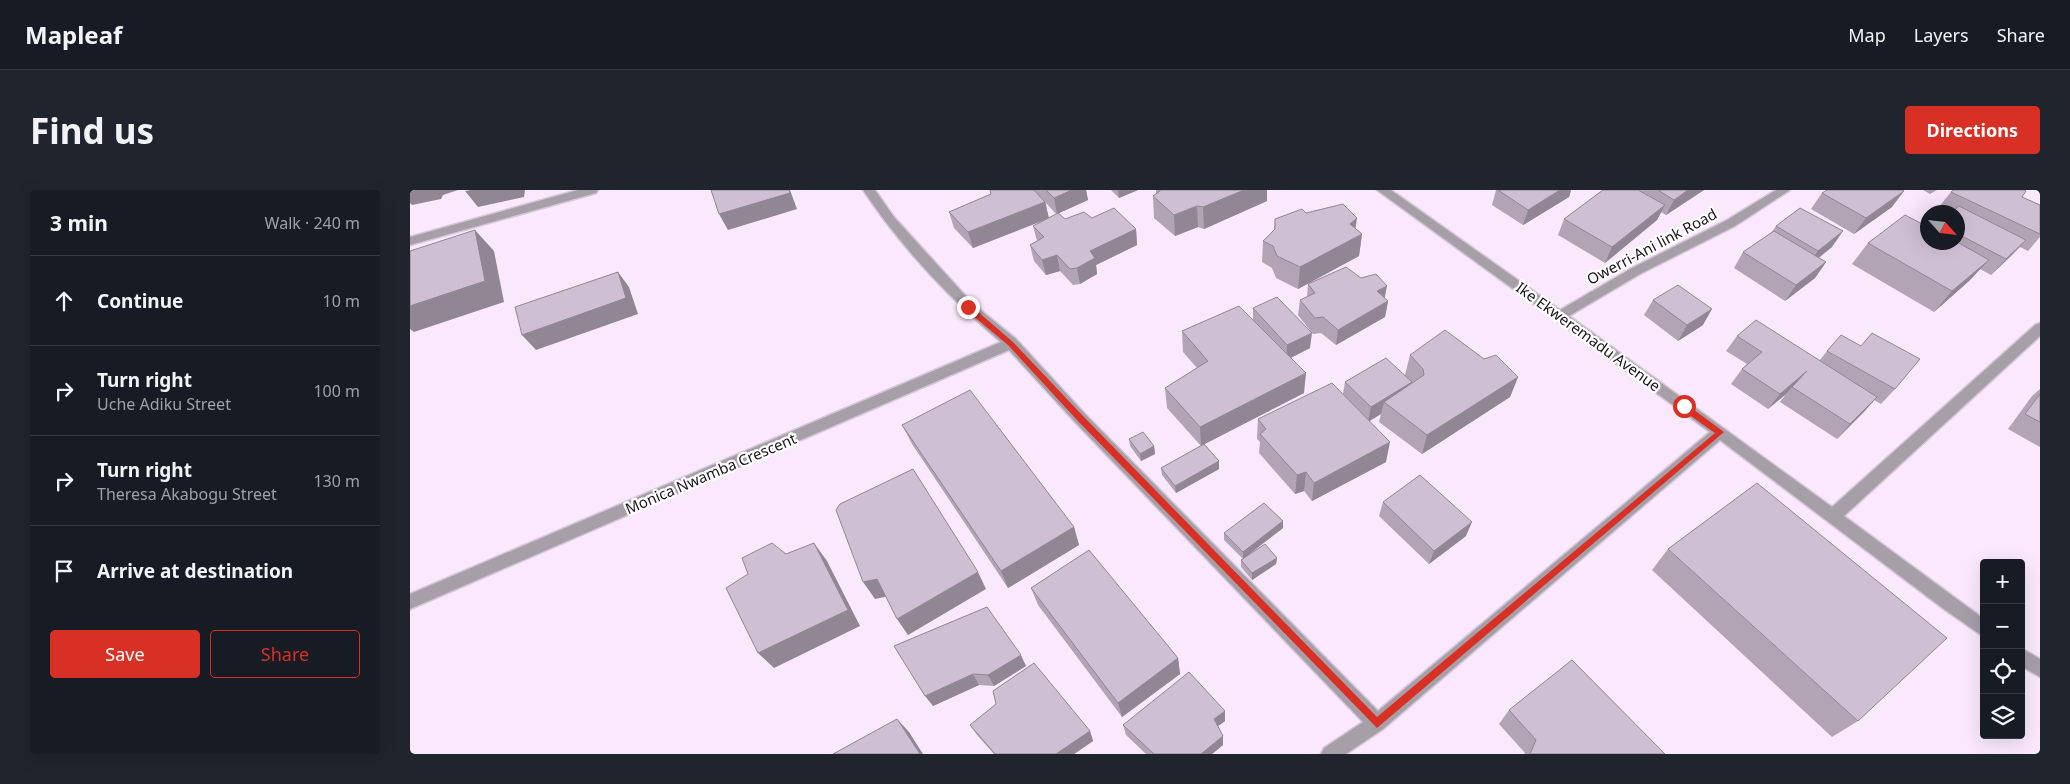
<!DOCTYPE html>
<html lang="en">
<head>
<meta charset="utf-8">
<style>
	body { margin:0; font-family:"Noto Sans",sans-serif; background:#20242c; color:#f1f3f6 }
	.controls { position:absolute; right:15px; bottom:15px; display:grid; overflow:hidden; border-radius:5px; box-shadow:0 5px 20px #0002 }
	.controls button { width:45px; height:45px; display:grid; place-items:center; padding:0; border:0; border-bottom:1px solid #363941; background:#171b24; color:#f1f3f6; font:25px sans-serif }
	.compass { position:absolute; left:1510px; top:15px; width:45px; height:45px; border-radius:50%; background:#171b24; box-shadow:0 5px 20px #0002; rotate:117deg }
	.stop { position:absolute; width:15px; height:15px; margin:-11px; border:4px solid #d93025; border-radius:50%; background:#fff }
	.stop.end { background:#d93025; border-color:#fff; box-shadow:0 1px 5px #0008 }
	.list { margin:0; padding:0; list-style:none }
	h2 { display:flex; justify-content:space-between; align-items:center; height:65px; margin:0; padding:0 20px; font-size:21px }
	h2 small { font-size:16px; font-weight:400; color:#9ea1a6 }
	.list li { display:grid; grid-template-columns:32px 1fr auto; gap:15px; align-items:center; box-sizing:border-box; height:90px; padding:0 20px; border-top:1px solid #363941 }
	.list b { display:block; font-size:19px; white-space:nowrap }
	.list p { margin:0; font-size:16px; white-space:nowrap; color:#9ea1a6 }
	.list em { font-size:16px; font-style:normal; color:#9ea1a6 }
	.actions { display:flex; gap:10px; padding:15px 20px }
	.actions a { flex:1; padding:11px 0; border:1px solid #d93025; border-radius:5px; text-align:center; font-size:18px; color:#d93025 }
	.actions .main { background:#d93025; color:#fff }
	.icon { flex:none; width:28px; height:28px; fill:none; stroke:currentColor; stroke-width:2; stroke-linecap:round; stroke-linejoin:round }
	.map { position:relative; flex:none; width:1630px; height:564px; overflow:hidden; border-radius:5px }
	header { display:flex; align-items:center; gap:30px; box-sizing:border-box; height:70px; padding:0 25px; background:#171b24; border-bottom:1px solid #363941 }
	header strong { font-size:24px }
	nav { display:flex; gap:28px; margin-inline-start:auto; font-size:18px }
	.intro { display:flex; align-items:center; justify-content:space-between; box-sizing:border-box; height:120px; padding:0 30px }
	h1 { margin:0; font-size:35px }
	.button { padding:12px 22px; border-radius:5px; background:#d93025; color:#fff; font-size:18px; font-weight:700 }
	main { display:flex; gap:30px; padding:0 30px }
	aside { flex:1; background:#171b24; border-radius:5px; box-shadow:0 5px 20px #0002 }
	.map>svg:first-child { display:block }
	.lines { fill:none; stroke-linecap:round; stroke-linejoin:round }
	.street-casing { stroke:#d6c6d9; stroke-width:3 }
	.street { fill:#a79fa8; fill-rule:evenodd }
	.wall { fill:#b2a4b5; fill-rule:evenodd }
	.shaded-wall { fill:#918694 }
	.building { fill:#cfbfd3; stroke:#918694 }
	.route { fill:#d93025 }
	.labels { text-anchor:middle; stroke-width:4.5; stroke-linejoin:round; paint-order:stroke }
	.street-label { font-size:15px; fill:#19131a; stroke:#fff }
</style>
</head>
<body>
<header>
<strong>Mapleaf</strong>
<nav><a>Map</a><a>Layers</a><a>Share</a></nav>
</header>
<div class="intro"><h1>Find us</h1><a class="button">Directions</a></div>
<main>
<aside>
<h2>3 min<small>Walk · 240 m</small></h2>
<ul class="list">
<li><svg class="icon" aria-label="ahead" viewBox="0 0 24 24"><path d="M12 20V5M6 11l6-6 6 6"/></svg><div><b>Continue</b></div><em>10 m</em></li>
<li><svg class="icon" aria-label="right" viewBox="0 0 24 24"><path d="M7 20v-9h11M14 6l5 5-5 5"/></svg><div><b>Turn right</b><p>Uche Adiku Street</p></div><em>100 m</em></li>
<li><svg class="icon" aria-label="right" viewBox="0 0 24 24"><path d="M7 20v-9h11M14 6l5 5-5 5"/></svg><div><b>Turn right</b><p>Theresa Akabogu Street</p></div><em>130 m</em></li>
<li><svg class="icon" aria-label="arrive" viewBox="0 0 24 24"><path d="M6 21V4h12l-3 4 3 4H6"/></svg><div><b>Arrive at destination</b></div></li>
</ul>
<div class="actions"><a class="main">Save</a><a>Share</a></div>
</aside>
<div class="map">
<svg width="1630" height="564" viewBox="0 0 1630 564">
	<rect width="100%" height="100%" fill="#fae8fd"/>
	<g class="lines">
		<defs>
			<path id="street" d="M168,0H188L186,3L0,55V47Z
				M453,0H465L484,27L563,114L606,149L675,224L968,521L1300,242L967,0H981L1150,120L1222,78L1317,30L1366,0H1380L1325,36L1230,84L1159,126L1422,317L1625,135L1630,133V146L1434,326L1574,429V447L1535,420L1310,250L973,539L936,564H911L914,558L953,532L665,232L599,160L0,419V404L591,152C539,108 491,57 453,0Z
				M1611,458L1630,469V487L1611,476Z"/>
		</defs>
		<use href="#street" class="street-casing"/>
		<use href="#street" class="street"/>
	</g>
	<path class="wall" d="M580,0H676L678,10L649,23L655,29L682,28L726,39L727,55L686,75L687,84L670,94L663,95L650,81L636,85L624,71L620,55L627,51L623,36L635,30L563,58L544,38L539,22L581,4ZM636,13L637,14L646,24L638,28Z
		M701,0H728L709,8Z
		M746,0H857V11L794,39L788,37L765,46L744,28L743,6L746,3Z
		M1086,0H1161L1159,7L1113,35L1082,15Z
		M1193,0H1294L1256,25L1251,22L1247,30L1195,73L1148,45L1154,29Z
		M1513,0H1527L1520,4Z
		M1541,2L1612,7L1630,15V47L1618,61L1610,57L1581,85L1570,79L1559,91L1524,122L1442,74L1458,53L1548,52V22H1537L1528,18Z
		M1412,3L1482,17L1444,44L1401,19Z
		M865,29L946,39L952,44L949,66L888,99L866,88L862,78L852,72L853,51L864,40Z
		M1366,36L1422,57L1409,68L1416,72L1405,88L1375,111L1324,78L1333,62L1362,42Z
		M898,94L974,108L978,111L975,127L926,155L911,143L903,144L888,125L890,110L897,107Z
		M1243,110L1293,135L1268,151L1234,125Z
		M843,118L900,158L881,168L894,203L794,254L809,271V279L766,303L752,285L751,278L791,256L757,218L755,198L787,178L773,162L772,141L843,130Z
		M1327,146L1410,170L1417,161L1485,199L1471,214L1464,210L1427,249L1370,212L1376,204L1358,219L1321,194L1332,179L1337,174L1316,161Z
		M1000,165L1074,169L1108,187L1100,207L1012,264L969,232L971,224L959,231L976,272L902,311L894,301L885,304L849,263L850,252L847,249L848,229L933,204L935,192L995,185Z
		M1630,199V257L1598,239L1622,206Z
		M492,235L664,337L669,355L598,398L502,254Z
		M719,249L744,256L745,264L731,271L720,256Z
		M973,312L1056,346L1019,374L969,326Z
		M873,331V338L835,367L867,368L866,374L842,390L831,377V370L833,369L814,350V343Z
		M1258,359L1448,531L1422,547L1242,380Z
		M621,398L768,468L770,484L712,527L628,415Z
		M484,456L616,476L584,496L569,495L523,516Z
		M1099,520L1255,564H1114L1115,563L1089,534Z
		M815,531L808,536L813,546V555L802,564H736L716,545L713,535Z
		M560,535L680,541L683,551L664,564H584L567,545Z"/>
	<path class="shaded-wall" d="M0,0H48L33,5L31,9L2,15L0,13Z
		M61,0H115L114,7L68,17L55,1Z
		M379,0H380L387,19L318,40L309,24Z
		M662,0H676L678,10L647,24L644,8Z
		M708,0H728L709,8Z
		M834,0H857V11L794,39L793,17Z
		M1150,0H1161L1159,7L1113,35L1118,20Z
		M1278,0H1294L1256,25L1264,10Z
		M1494,1L1482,17L1444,44L1456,28Z
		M635,12L639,28L563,58L558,42Z
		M1255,15L1247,30L1195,73L1202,57Z
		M787,16L788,37L765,46L764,25Z
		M947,28L944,49L952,44L949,66L888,99L890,77L940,34Z
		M726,39L727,55L686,75L687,84L670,94L667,78L680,61Z
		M65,40L84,61L94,112L4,142L0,139V116Z
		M1433,41L1422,57L1397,76L1408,61Z
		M1616,50L1601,66L1581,85L1596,69Z
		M647,65L650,81L636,85L632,70Z
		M1579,70L1559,91L1524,122L1542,101Z
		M1416,72L1405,88L1375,111L1386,95Z
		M208,82L219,97L228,124L126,160L112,145Z
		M977,96L974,111L967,101Z
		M978,111L975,127L926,155L928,140Z
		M1302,119L1293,135L1268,151L1277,135Z
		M902,143L900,158L876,170L877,155Z
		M1397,181L1382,197L1376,204L1358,219L1370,204Z
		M896,183L894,203L791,256L790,237Z
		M1108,187L1100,207L1012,264L1017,245Z
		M1002,192L998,207L974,212L971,224L958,232L961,217Z
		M1467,207L1454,222L1427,249L1440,234Z
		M980,252L976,272L902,311L904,293Z
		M744,256L745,264L731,271L730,264Z
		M809,271V279L766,303L765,296Z
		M896,282L894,301L885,304L887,285Z
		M873,331V338L833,369V362Z
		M1062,332L1056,346L1019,374L1024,361Z
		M664,337L669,355L598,398L591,381Z
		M404,353L417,371L450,436L364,478L348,463Z
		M867,368L866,374L842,390V383Z
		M568,382L576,399L498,445L487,429Z
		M467,389L479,406L465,409L453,392Z
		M611,465L616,476L584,496L578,485Z
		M768,468L770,484L712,527L708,513Z
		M563,484L569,495L523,516L515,506Z
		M815,521V531L804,539V529Z
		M487,529L499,542L513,564H510Z
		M680,541L683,551L664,564H646Z
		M813,546V555L802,564H791Z"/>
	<path class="building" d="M301,0H379L380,3L309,24Z
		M580,0H624L635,12L558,42L539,22L581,4Z
		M636,0H662L644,8Z
		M750,0H834L793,17L787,16L764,25L743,6L750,1Z
		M1088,0H1150L1118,20Z
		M1193,0H1228L1255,15L1202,57L1154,29Z
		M1248,0H1278L1264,10Z
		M1417,0H1492L1494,1L1456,28L1412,3Z
		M1543,0H1613L1616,1L1612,7L1630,15V44L1541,2Z
		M933,14L947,28L940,34L952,44L890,77L867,66L863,56L853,51L865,39V29L892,19L896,23Z
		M1549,16L1616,50L1596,69L1548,44V22H1542Z
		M704,18L726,39L680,61L685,68L667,78L660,79L647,65L632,70L620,55L634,47L623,36L648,23L655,29L674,22L682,28Z
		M1390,18L1433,41L1408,61L1366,36Z
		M1495,25L1518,37V52H1547L1579,70L1542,101L1458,53Z
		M65,40L75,91L0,116V61Z
		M1364,41L1416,72L1386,95L1333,62Z
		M936,77L951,88L966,84L977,96L967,101L978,111L928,140L913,127L905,128L890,110L905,103L898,94Z
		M208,82L216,108L112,145L105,117Z
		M1268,95L1302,119L1277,135L1243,110Z
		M867,107L902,143L877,155L843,118Z
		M829,116L896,183L790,237L755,198L798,171L772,141Z
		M1346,130L1467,207L1440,234L1382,197L1397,181L1370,204L1332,179L1352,162L1327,146Z
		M1035,140L1074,169L1086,165L1108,187L1017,245L974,212L1014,185L1013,179L1000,165Z
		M1462,143L1510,169L1485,199L1417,161L1431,145L1451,156Z
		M976,168L1002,192L961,217L935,192Z
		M922,193L980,252L904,293L896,282L887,285L850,244L856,239L848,229Z
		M560,200L664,337L591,381L492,235Z
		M1630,204V232L1615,224Z
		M733,242L744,256L730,264L719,249Z
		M794,254L809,271L765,296L751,278Z
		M503,279L568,382L487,429L467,389L453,392L426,320L430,314Z
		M1010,285L1062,332L1024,361L973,312Z
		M1347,293L1537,448L1448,531L1258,359Z
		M854,313L873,331L833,362L814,343Z
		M362,353L376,364L404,353L438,420L348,463L316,398L338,384L332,368Z
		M855,354L867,368L842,383L831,370Z
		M679,360L768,468L708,513L621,398Z
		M577,417L611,465L578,485L563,484L515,506L484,456Z
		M1162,470L1255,564H1120L1126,550L1099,520Z
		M624,473L680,541L646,564H585L560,535L586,514L583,501Z
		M779,482L815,521L804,529L813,546L791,564H744L713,535Z
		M487,529L510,564H423Z"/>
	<path class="route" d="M555,115H560L603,152L673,226L967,527L1305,243L1271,219V214H1276L1314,242L967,538L667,230L598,155L555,119Z"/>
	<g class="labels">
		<g class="street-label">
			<text transform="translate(1242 57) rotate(-28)" y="5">Owerri-Ani link Road</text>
			<text transform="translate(1178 147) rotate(36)" y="5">Ike Ekweremadu Avenue</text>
			<text transform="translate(301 284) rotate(-23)" y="5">Monica Nwamba Crescent</text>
		</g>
	</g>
</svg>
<div class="controls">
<button>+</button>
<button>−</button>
<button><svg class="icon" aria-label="locate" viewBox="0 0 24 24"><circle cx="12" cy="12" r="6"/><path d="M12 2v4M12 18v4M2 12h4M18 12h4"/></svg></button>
<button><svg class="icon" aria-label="layers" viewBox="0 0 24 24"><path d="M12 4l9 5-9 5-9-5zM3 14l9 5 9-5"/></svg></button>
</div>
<svg class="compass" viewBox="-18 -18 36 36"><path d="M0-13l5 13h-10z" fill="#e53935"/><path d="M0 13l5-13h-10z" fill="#9ea1a6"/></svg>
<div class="stop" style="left:1274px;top:216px"></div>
<div class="stop end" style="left:558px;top:117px"></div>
</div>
</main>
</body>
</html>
